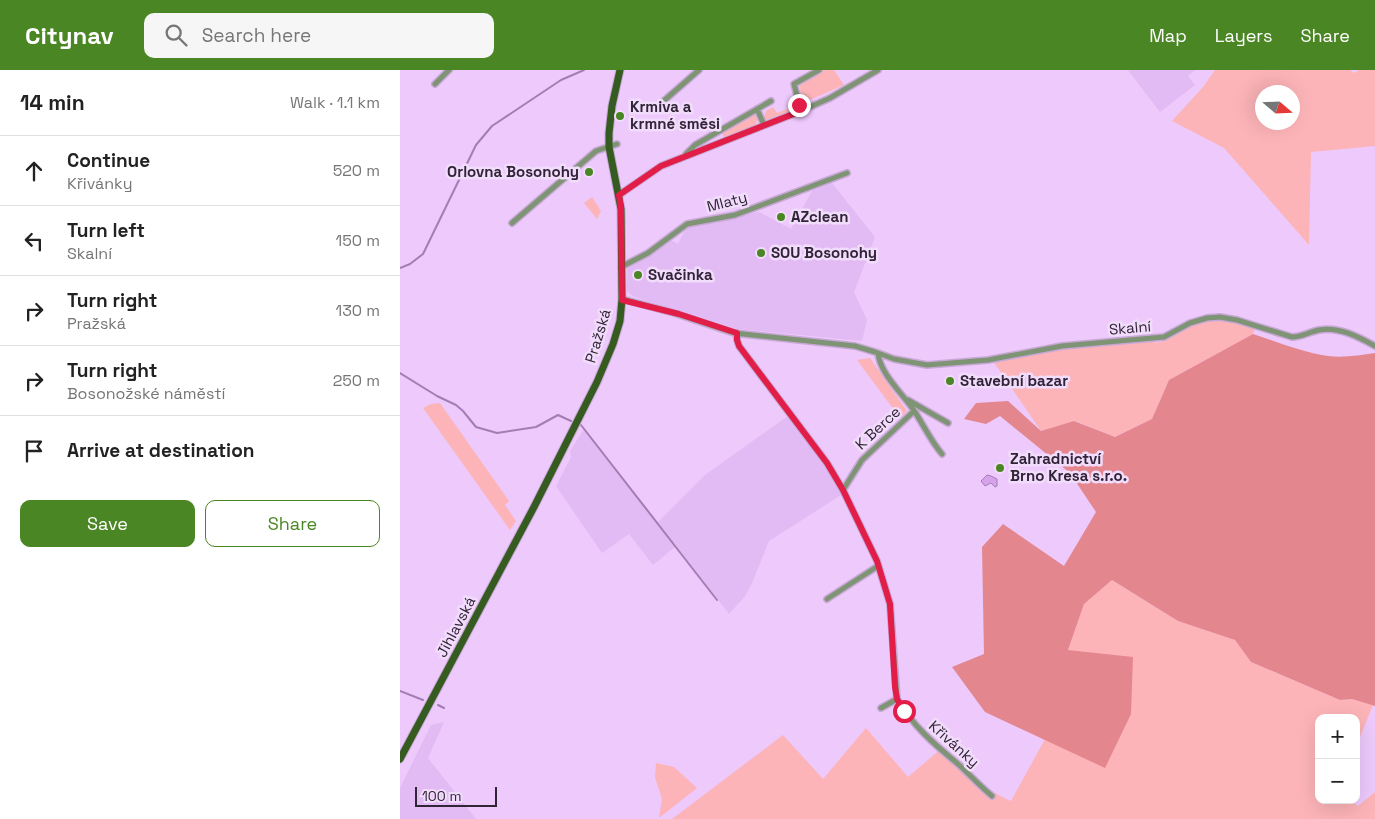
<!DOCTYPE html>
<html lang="en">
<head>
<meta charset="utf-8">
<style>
	body { margin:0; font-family:"Space Grotesk",sans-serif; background:#f6f6f6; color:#222 }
	.controls { position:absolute; right:15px; bottom:15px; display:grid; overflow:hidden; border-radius:10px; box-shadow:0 5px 20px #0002 }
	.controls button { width:45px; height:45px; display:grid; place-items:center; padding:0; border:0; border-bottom:1px solid #e0e0e0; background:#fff; color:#222; font:25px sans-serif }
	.compass { position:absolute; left:855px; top:15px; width:45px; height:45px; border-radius:50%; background:#fff; box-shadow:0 5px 20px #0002; rotate:109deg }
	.scale { position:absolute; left:15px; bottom:12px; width:82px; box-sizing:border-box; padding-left:5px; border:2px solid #312437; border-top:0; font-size:14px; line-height:18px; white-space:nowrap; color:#312437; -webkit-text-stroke:4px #f2dcfb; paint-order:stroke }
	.stop { position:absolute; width:15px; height:15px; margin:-11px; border:4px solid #e11d48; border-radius:50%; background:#fff }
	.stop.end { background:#e11d48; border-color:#fff; box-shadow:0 1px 5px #0008 }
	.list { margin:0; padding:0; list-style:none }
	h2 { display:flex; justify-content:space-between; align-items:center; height:65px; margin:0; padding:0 20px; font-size:21px }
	h2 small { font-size:16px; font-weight:400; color:#767676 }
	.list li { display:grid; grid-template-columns:32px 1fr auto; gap:15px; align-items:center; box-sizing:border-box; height:70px; padding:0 20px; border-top:1px solid #e0e0e0 }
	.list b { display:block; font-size:19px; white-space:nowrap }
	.list p { margin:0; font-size:16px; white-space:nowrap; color:#767676 }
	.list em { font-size:16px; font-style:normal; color:#767676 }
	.actions { display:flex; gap:10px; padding:15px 20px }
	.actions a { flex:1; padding:11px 0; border:1px solid #4a8623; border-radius:10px; text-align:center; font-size:18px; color:#4a8623 }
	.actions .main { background:#4a8623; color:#fff }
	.icon { flex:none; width:28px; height:28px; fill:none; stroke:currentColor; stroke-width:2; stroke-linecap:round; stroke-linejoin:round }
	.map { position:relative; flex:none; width:975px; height:749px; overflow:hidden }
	header { display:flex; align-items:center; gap:30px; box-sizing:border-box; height:70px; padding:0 25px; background:#4a8623; color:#fff }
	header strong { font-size:24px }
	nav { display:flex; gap:28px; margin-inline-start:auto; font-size:18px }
	.search { width:350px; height:45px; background:#f6f6f6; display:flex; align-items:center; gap:12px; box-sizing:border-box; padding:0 18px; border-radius:10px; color:#767676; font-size:19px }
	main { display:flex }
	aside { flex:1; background:#fff }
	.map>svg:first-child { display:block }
	.built { fill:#e2baf4 }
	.green { fill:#fcb4b8; fill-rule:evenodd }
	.forest { fill:#e3868d }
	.water { fill:#d6a3eb; stroke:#a47db5 }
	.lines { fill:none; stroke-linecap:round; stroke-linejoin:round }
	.stream { stroke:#a47db5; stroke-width:2 }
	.minor-casing { stroke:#c7a8d5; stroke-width:8 }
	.major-casing { stroke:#c7a8d5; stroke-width:9 }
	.minor { stroke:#7f9475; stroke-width:5 }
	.major { stroke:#365b20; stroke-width:7 }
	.route { stroke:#e11d48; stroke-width:6 }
	.poi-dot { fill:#4a8623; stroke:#f2dcfb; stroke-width:2 }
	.labels { text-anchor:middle; stroke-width:5; stroke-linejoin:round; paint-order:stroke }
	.poi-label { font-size:15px; font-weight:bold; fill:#312437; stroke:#f2dcfb; text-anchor:start }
	.street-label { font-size:15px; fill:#312437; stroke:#f2dcfb }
</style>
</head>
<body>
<header>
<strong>Citynav</strong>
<div class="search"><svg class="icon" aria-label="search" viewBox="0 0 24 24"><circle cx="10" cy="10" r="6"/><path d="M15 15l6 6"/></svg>Search here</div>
<nav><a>Map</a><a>Layers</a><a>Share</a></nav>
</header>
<main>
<aside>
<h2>14 min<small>Walk · 1.1 km</small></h2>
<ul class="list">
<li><svg class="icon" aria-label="ahead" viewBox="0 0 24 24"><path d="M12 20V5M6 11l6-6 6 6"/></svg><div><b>Continue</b><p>Křivánky</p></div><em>520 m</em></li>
<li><svg class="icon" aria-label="left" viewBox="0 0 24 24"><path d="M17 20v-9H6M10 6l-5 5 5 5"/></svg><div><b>Turn left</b><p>Skalní</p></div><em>150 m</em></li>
<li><svg class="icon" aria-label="right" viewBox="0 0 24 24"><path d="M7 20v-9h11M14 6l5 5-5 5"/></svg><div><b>Turn right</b><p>Pražská</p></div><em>130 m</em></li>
<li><svg class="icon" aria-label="right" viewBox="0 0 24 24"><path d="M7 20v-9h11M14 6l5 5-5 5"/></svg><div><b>Turn right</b><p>Bosonožské náměstí</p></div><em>250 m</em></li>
<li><svg class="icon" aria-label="arrive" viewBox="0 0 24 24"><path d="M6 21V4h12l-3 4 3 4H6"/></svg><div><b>Arrive at destination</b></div></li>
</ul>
<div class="actions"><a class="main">Save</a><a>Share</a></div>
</aside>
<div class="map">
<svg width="975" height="749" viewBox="0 0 975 749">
	<rect width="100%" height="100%" fill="#edc9fc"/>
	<path class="built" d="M728,0H795L788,6L795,15L760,42Z
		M432,113L475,167L454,222L467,250L462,271L328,258L246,231L231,225L227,221V198L269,173L271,170L278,174L286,158L359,142L391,159L412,121Z
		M388,346L436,413L441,425L369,471L352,513L345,526L329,544L273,471L276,476L253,495L229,464L202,483L156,416L171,387L170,381L184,359L258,452L305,405Z
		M44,652L28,688L76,749H0V718L31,655Z"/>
	<path class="green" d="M424,0H434L444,15L403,33L399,15Z
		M815,0H950L954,3L959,0H975V76L911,82L909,175L824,78L772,51L803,17ZM862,22H892V52H862Z
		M395,36L396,39L364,51L363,49L366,41L373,37L377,43Z
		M354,43L357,49L356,56L326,68L323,66V61Z
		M192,127L201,141L197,149L184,133Z
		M814,248L837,252L855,258L853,264L769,310L752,349L715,367L675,351L641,361L593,291L660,279L747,271C762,275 765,270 776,263C788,255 801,250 814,248Z
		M470,288L507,341L500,348L457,290Z
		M40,333L109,431L105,435L116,451L110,460L23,338L31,334Z
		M712,510L778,551L835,570L851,592L940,630L952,629L973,635L956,677V648H919V730H950L958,736L975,722V749H272L383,665L423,709L466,658L508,707L542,678C563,697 584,720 611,731L645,669L705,697L668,580L684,534Z
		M256,693L274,697L297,718L259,748L262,729L255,707Z"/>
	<path class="forest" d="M853,264C878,272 902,282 928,286C944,288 960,285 975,283V636L952,629L940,630L851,592L835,570L778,551L712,510L684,534L668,580L733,587L731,644L705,698L585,642L552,597L584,584L582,477L603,454L664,496L696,442L670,403L600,346L586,354L564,349L576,333L608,331L641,361L674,351L715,367L752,349L769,310Z"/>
	<path class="water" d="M587,405L591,406L597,409V416L595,417L591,413L585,416L581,411Z"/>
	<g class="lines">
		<path class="stream" d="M0,198L10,194L23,184L76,75L92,56L161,10L184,0
			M0,303L37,326L56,335L63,341L76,357L97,363L136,357L158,345L171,351
			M181,355L317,530
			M0,621L23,630
			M38,635L44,638"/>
		<defs>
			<path id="minor" d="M35,14L49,0
				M259,35L299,0
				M357,39L364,55
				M401,41L394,14L419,0
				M286,84L295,75L371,31
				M219,125L261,96L401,41L430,28L478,0
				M112,153L196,81L217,74
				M221,197L248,183L287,154L335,145L447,103
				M222,229L274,243L334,263L455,276L475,282L478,283C480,304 503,324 515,342C524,356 531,371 542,384
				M337,263V270L339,276L427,393L443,420L477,491L490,534L497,629C513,656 534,674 558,694C569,704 580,716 592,726
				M478,283L494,289L527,295L588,290L662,276L764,267L790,253L807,248L820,247L837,250L892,267C902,267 909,262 919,260C938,256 959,267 975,276
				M508,330L548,353
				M443,420L462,390L514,341
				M427,529L478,496
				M481,638L497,629"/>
			<path id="major" d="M0,689L134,437L197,312L213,274L220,251L222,229L221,139L209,77V63L212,36L220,0"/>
		</defs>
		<use href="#minor" class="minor-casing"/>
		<use href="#major" class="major-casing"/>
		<use href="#minor" class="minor"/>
		<use href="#major" class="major"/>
	</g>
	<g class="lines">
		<path class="route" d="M399,35L401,41L261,96L219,125L221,139L222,230L279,244L337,263V270L339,276L427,393L443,420L477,491L490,534L495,617L497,629L504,641"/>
	</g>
	<g class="poi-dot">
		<circle cx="220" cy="46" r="5"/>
		<circle cx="189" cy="102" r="5"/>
		<circle cx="381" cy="147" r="5"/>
		<circle cx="361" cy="183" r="5"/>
		<circle cx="238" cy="205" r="5"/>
		<circle cx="550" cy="311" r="5"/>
		<circle cx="600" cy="398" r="5"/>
	</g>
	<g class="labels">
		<g class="poi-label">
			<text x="230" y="42">Krmiva a<tspan x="230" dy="17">krmné směsi</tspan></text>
			<text x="179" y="107" text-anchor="end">Orlovna Bosonohy</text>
			<text x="391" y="152">AZclean</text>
			<text x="371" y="188">SOU Bosonohy</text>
			<text x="248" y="210">Svačinka</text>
			<text x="560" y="316">Stavební bazar</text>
			<text x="610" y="394">Zahradnictví<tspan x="610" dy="17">Brno Kresa s.r.o.</tspan></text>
		</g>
		<g class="street-label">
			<text transform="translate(327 132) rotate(-15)" y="5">Mlaty</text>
			<text transform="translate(730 258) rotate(-5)" y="5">Skalní</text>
			<text transform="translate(198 266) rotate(-73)" y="5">Pražská</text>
			<text transform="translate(478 358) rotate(-43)" y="5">K Berce</text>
			<text transform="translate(56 557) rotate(-62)" y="5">Jihlavská</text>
			<text transform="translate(554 674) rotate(42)" y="5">Křivánky</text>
		</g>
	</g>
</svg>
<div class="controls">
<button>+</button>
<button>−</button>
</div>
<svg class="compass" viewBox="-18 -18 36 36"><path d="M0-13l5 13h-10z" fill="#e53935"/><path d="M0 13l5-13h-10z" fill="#767676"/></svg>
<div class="scale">100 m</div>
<div class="stop" style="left:504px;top:641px"></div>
<div class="stop end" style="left:399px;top:35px"></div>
</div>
</main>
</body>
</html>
